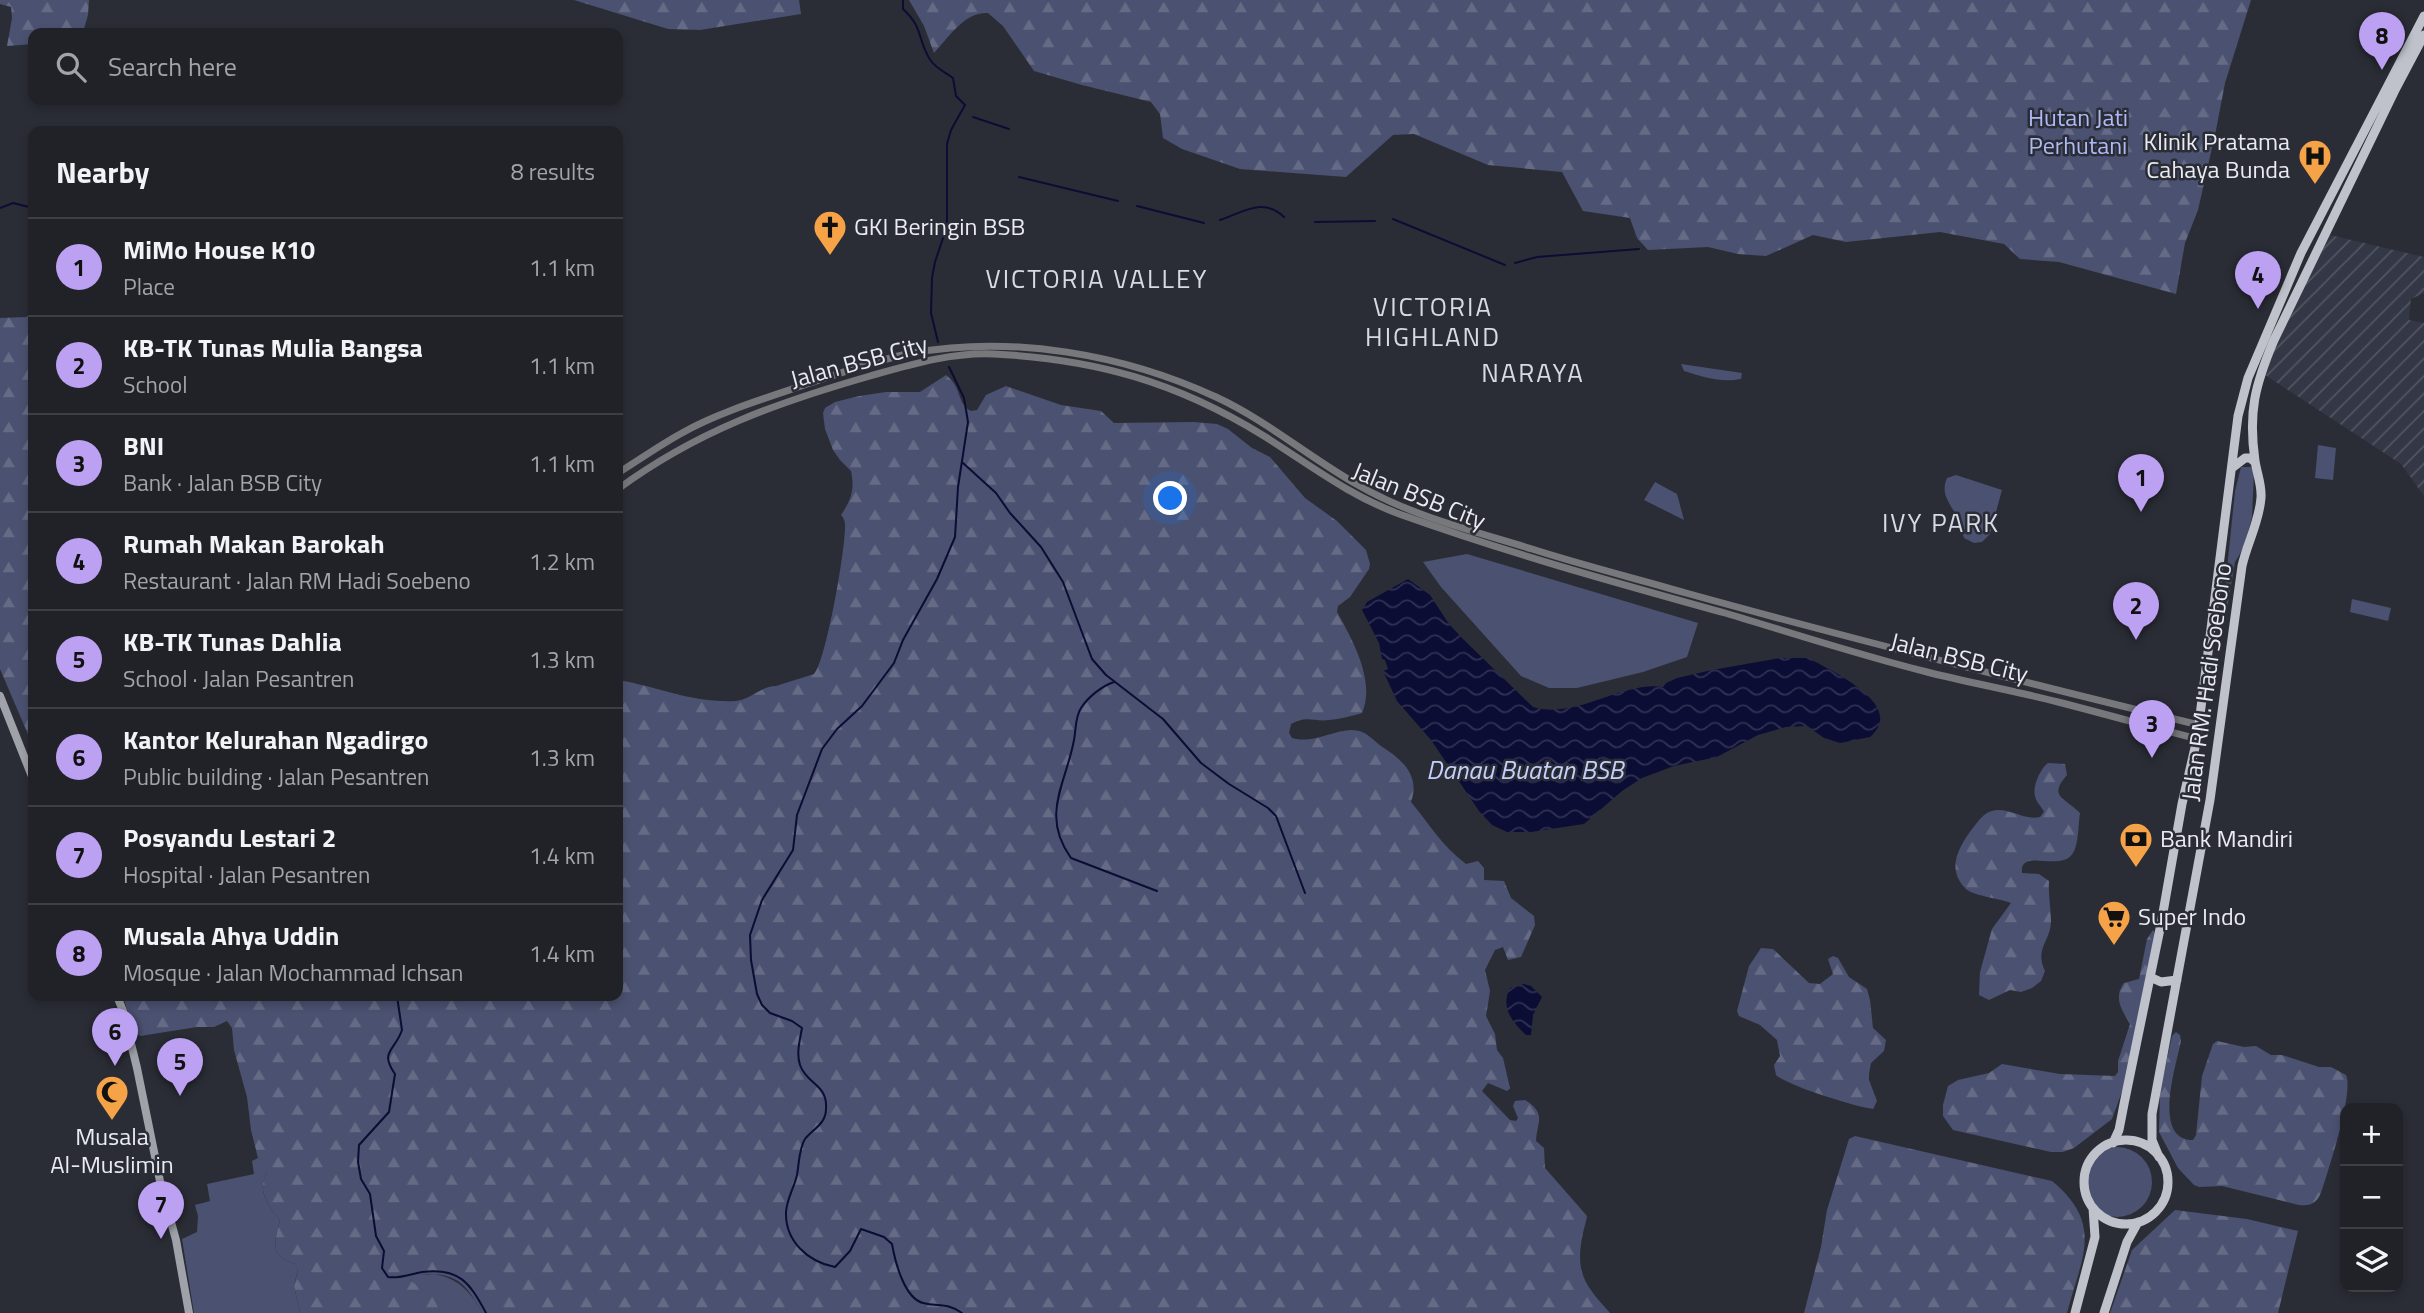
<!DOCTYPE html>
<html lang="en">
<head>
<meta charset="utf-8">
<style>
	body { margin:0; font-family:"Titillium Web",sans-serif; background:#2d2f34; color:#f1f3f6 }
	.controls { position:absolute; right:21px; bottom:21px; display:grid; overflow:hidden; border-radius:14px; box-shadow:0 4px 10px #0003 }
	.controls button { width:63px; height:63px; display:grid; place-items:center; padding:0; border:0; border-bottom:2px solid #3d3f45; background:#202228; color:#f1f3f6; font:35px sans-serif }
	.you { position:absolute; left:1171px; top:499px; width:24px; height:24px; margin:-18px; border:5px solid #fff; border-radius:50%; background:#1a73e8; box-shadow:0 0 0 10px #1a73e833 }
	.badge { display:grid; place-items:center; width:46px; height:46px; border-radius:50%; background:#bca0f2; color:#111; font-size:23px; font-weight:700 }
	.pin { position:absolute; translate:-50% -58px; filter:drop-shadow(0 2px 4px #0008) }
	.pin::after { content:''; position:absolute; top:37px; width:24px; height:21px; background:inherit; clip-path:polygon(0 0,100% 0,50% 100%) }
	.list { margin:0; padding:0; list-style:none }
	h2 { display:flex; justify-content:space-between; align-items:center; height:91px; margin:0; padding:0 28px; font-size:30px }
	h2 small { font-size:23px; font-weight:400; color:#a2a4a8 }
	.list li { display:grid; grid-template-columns:46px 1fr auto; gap:21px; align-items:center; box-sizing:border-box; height:98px; padding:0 28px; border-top:2px solid #3d3f45 }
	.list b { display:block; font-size:26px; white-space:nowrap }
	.list p { margin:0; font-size:23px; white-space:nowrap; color:#a2a4a8 }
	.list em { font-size:23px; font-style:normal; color:#a2a4a8 }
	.icon { flex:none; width:38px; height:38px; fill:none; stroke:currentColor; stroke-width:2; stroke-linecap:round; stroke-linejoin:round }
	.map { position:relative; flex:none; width:2424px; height:1313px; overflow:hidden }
	.search { position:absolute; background:#202228; box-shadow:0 4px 10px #0003; left:28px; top:28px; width:595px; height:77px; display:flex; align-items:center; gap:18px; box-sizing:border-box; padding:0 24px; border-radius:14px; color:#a2a4a8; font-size:26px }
	.panel { position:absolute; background:#202228; box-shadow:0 4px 10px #0003; left:28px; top:126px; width:595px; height:875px; border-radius:14px }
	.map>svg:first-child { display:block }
	.industrial { fill:url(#industrial-furrows) }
	.green { fill:#4b5170 }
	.forest { fill:url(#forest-firs) }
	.water { fill:url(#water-waves) }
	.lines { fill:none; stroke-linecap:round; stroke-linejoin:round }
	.stream { stroke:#0b0d34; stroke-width:2 }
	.tertiary { stroke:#77787c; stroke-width:7 }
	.secondary { stroke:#a0a2a9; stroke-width:8 }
	.primary { stroke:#bfc2cb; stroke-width:9 }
	.labels { text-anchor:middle; stroke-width:5; stroke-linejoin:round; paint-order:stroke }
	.park-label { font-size:24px; fill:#adbaf5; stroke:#2b2d36 }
	.poi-label { font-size:24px; fill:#e9ebf1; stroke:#2b2d36; text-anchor:start }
	.street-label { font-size:24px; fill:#e9ebf1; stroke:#2b2d36 }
	.neighbourhood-label { font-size:26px; letter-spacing:2px; fill:#d7dae5; stroke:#2b2d36 }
	.water-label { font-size:26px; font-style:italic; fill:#c5cffc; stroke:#2b2d36 }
</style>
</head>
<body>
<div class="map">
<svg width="2424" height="1313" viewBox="0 0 2424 1313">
	<defs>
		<pattern id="industrial-furrows" width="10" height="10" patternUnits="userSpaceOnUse" patternTransform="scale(1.75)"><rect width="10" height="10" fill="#343746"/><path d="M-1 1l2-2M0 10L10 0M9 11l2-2" fill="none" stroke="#515461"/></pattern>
		<pattern id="forest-firs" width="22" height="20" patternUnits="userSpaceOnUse" patternTransform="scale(1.75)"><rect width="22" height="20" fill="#4b5170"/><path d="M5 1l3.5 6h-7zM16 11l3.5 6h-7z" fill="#656a85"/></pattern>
		<pattern id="water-waves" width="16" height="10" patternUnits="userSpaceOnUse" patternTransform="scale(1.75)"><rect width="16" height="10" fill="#0b0d34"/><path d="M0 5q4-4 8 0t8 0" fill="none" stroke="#2f3052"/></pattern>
	</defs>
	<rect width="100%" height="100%" fill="#2b2d36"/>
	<path class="industrial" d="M2330,235L2424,257V293L2411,299L2409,320L2424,323V496L2401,464L2262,373Z"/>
	<path class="green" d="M1681,364L1742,373L1741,379C1720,383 1704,377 1684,371Z
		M2318,445L2336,448L2333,480L2315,478Z
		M2241,467H2251L2254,472L2252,517L2244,547L2235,562L2227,609L2223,608L2235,491Z
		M1956,475L2002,490L1990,534L1982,542L1974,543L1964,538C1962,533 1962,527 1959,521C1953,506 1939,496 1947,478Z
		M1655,482L1677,494L1684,520L1644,500Z
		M1467,554L1698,623L1687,657L1643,672L1577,688H1549L1521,676L1441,587L1423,562Z
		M2352,599L2391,608L2388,621L2350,612Z
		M2082 1182a35 35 0 1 1 70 0a35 35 0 1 1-70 0Z
		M258,1158L267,1162C269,1172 264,1176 263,1185C261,1196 273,1212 280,1220C275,1242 268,1255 295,1264L298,1269L294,1286L300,1313H194L182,1239L197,1232L198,1216L195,1205L210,1201L207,1184L254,1174L252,1161Z
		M434,1274C457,1278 469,1290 481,1310V1313H441L432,1297L410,1280L417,1275Z"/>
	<path class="forest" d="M0,0H89L88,15L83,32L33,33V44L7,46L12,18L11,7L0,4Z
		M574,0H799L801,14L700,30L668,29Z
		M909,0H2251L2225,83L2216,130L2198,210L2185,243L2176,294L2059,262L2020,259L2004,244L1940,232L1846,242L1813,235L1766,256L1738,254L1708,247L1648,250L1637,238L1630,218L1583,211L1562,172L1488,165L1414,134L1393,135L1346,177L1240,169L1182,149L1163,138L1160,114L1151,102L1082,85L1034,71L1003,26L988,13C964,12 949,37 934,53L924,26Z
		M33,313V746L0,669V318L26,317Z
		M946,375C963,388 956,403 971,411L977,410L986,395L1006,386L1061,405L1101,411L1114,423L1194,422L1217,424L1228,429L1252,448L1270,457L1305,498L1337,521L1366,550L1370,564L1369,569L1350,597L1338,606L1337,612C1352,639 1376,681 1362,713C1352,716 1340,719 1329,720C1314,722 1307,715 1291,724L1289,733L1292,738C1313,744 1331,731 1351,730C1367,730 1373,741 1384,748C1404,761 1420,777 1411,802C1430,825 1442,846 1466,864L1478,861L1484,868V880L1504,881L1511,898L1534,916L1535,925L1521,957L1508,960L1503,947L1495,950L1485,970L1490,991L1486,1016L1495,1034L1497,1050L1503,1058L1510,1088L1507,1091L1488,1083L1482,1091L1510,1120L1516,1121L1518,1118L1513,1106L1515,1101L1525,1100C1547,1114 1537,1121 1536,1141L1544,1148L1545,1168L1587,1216C1586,1223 1583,1230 1582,1238C1575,1275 1587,1287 1610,1313H481V1310C476,1302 470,1292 464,1286C452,1273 423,1270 410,1280L433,1297L441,1313H300L294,1286L298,1270L295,1264C268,1255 275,1242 280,1220C273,1212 261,1196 263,1184C264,1176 269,1172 266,1162L258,1158L251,1130L247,1097L234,1050L232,1028L227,1021L214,1027H197L140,1036L133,1030L123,996H618V680C660,687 690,703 736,701C751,700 761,686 776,686L814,674C826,662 846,547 845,525C845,520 844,519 841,515C851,500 855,490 851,471L840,460L833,450L825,429L823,413L825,408L835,402L859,396L886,392H920Z
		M2048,763L2065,764L2067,775C2048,797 2064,797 2080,813C2078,825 2079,843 2073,853C2061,873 2019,847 2022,873L2039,874L2049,881C2048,895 2051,908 2051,921C2051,941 2034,948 2045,971L2041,981L2032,988L2021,992L2010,990L1989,1000L1979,995L1980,972L1992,929L2011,903C1999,898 1972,896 1965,888C1946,868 1959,847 1972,829C1978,822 1983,813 1992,811C2007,806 2024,821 2040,817L2044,812C2042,807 2036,802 2035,796C2032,786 2041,768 2048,763Z
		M2153,930L2155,933L2124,1086L2112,1119L2074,1148L2063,1152H2051L1953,1130L1943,1116V1105L1948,1086L1958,1080L1989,1073L2002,1064L2060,1074L2115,1076L2118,1072V1061L2130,1024C2122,1010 2113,998 2124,983L2139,979L2147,939Z
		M1761,948L1773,949L1809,983L1820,984L1833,974L1828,959L1833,956L1838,958L1849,977L1867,989L1870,1000L1873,1028L1886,1040L1884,1051L1871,1063L1869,1074V1080L1877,1101L1873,1109C1856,1107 1788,1086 1776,1075L1774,1065L1780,1056L1777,1040L1760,1025L1739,1016L1737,1011L1749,966Z
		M2176,1032L2180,1035L2181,1041C2177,1063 2151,1140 2193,1140L2196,1135L2202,1076L2213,1044L2217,1041L2244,1047L2256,1046L2271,1055H2282L2319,1067H2331L2346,1075C2354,1093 2328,1171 2321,1193C2316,1204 2310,1206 2299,1205L2222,1186L2199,1187L2194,1185L2178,1168L2159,1132L2160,1091L2172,1036Z
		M1855,1136L2052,1181C2105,1225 2081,1258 2067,1313H1804L1821,1247L1827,1210L1849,1139Z
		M2175,1210L2247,1219L2298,1231L2278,1313H2110L2132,1250Z"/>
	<path class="water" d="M1408,579L1430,595L1449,624L1462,638L1533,707C1577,720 1621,681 1663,687L1666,683L1677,678L1712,670L1780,658H1808C1830,670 1908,705 1870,737L1840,743L1824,738L1807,726L1786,727L1758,735L1717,757L1674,766L1642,778L1622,791L1584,824L1531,832H1507L1492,825L1479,811L1431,740L1397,701L1383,671L1388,669L1385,660L1382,659L1379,643L1362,610L1367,602Z
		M1524,984L1531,986L1542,997L1533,1015L1531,1035H1526C1512,1022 1500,1007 1510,988Z"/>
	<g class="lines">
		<path class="stream" d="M903,0V9C924,28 917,40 931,61C936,68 946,73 953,78L956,96L965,105L951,130L947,144V226L935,262L932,278L931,313L938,342
			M973,117L1009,129
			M1019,177L1118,201
			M1137,206L1204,223
			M0,208L13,203L33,208
			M1393,219L1505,265
			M1220,220C1244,212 1263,197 1284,217
			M1315,222L1375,221
			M1515,263L1537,257L1639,249
			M949,367L964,398L968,422L958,487L955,537L937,579L903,640L894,663L862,706L837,729L822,749L797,815L793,850L762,900L750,935L751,960L757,994L762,1005L770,1013L792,1021L802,1028C800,1040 796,1053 800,1065C807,1085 828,1084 826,1109C826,1124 813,1129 805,1139C799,1148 799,1164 797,1175C794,1188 787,1198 786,1212C785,1241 808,1262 835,1267L850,1251L861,1229L884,1237L892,1244C895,1261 904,1298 923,1303C939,1307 946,1302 962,1313
			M963,463L996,493L1010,513L1041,547L1063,582L1092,659L1106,675L1163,719L1201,763L1229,784L1268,808L1276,816L1305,893
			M1114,682C1102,686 1088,697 1081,708C1075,717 1076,730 1074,740C1066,784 1040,815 1071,858L1157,891
			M397,996L402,1030C395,1051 379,1051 395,1074L389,1112L359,1145L358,1162L361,1179L370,1194L376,1236L384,1251L382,1268L388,1277C400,1279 410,1274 422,1272C459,1267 470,1283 486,1313"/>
		<path class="tertiary" d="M618,473C639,460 660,445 682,433C716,413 769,397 807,384C842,373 876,360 912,353C1013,335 1123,354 1216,397C1266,420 1310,458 1358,485C1411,516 1474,531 1532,549C1582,565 1634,578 1686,593C1856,640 2027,683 2199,725
			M618,489C697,431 776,403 870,376C909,365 952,352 994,354C1095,359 1177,382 1264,436C1310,465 1351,497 1402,515C1508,553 1617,583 1725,613C1792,633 1859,655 1927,672C1971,683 2015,691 2058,702C2105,714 2151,727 2197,739"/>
		<path class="secondary" d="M0,696L33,779
			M117,996L123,1011L137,1068L161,1186L176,1240L189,1313"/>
		<path class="primary" d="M2232,468L2245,458H2250L2255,462
			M2150,977L2161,982L2177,980
			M2084 1182a42 42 0 1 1 84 0a42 42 0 1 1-84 0Z
			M2113,1143L2119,1130L2124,1104L2161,924L2182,804L2197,739L2238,416L2248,378L2301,253L2424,16
			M2159,1157L2152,1140V1114L2210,800L2242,566C2247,543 2259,523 2261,498C2262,485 2257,474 2255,461C2248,412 2255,385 2274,340L2394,92L2424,35
			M2075,1313L2095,1237L2093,1208
			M2104,1313L2127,1242L2138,1222"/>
	</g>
	<defs>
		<symbol id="hospital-pin" viewBox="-11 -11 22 30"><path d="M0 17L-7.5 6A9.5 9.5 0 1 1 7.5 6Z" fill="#f6a247" stroke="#2b2d36"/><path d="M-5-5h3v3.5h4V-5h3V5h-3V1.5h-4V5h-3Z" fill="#111"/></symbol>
		<symbol id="church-pin" viewBox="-11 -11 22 30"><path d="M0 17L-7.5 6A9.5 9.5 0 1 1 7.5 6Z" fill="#f6a247" stroke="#2b2d36"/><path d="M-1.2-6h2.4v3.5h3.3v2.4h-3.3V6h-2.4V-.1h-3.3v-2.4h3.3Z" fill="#111"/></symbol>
		<symbol id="bank-pin" viewBox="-11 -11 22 30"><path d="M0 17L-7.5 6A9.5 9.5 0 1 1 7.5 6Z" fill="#f6a247" stroke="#2b2d36"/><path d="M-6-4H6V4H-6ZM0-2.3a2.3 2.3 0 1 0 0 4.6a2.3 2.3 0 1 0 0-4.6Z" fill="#111"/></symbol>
		<symbol id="supermarket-pin" viewBox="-11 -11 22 30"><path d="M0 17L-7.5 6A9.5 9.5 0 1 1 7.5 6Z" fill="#f6a247" stroke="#2b2d36"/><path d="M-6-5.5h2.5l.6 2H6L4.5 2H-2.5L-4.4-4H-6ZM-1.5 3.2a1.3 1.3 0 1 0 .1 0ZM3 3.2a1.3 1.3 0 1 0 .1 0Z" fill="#111"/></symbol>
		<symbol id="mosque-pin" viewBox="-11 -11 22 30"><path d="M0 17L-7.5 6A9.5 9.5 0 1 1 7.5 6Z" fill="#f6a247" stroke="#2b2d36"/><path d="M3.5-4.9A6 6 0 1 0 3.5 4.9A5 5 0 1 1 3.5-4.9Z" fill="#111"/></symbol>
	</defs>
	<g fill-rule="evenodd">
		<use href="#hospital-pin" x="2296" y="137" width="38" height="52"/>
		<use href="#church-pin" x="811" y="208" width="38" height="52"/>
		<use href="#bank-pin" x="2117" y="820" width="38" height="52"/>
		<use href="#supermarket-pin" x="2095" y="898" width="38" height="52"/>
		<use href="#mosque-pin" x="93" y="1073" width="38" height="52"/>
	</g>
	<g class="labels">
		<g class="park-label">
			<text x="2078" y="126">Hutan Jati<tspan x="2078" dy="28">Perhutani</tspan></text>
		</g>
		<g class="poi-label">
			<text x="2290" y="150" text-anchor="end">Klinik Pratama<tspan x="2290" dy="28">Cahaya Bunda</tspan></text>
			<text x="854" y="235">GKI Beringin BSB</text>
			<text x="2160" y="847">Bank Mandiri</text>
			<text x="2138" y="925">Super Indo</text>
			<text x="112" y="1145" text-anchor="middle">Musala<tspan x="112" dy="28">Al-Muslimin</tspan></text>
		</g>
		<g class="street-label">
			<text transform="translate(859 362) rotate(-15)" y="8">Jalan BSB City</text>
			<text transform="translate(1419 496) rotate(22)" y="8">Jalan BSB City</text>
			<text transform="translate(1959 658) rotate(14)" y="8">Jalan BSB City</text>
			<text transform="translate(2207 682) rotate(-82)" y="8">Jalan RM. Hadi Soebono</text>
		</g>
		<g class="neighbourhood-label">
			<text x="1097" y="288">VICTORIA VALLEY</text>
			<text x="1433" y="316">VICTORIA<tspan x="1433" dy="30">HIGHLAND</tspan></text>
			<text x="1533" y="382">NARAYA</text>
			<text x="1941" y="532">IVY PARK</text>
		</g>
		<g class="water-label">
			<text x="1525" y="779">Danau Buatan BSB</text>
		</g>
	</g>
</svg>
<div class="controls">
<button>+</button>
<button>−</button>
<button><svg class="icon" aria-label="layers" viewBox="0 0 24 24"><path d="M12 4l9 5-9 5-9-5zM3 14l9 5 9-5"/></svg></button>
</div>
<div class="you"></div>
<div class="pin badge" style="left:2141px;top:512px">1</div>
<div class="pin badge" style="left:2136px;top:640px">2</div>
<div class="pin badge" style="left:2152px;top:758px">3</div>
<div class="pin badge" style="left:2258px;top:309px">4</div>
<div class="pin badge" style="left:180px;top:1096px">5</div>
<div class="pin badge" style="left:115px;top:1066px">6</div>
<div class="pin badge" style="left:161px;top:1239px">7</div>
<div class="pin badge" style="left:2382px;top:70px">8</div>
<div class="search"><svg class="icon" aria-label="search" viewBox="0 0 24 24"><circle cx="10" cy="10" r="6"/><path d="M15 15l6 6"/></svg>Search here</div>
<section class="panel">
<h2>Nearby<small>8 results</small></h2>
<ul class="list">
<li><span class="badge">1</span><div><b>MiMo House K10</b><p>Place</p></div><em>1.1 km</em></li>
<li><span class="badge">2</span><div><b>KB-TK Tunas Mulia Bangsa</b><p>School</p></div><em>1.1 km</em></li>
<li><span class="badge">3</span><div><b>BNI</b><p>Bank · Jalan BSB City</p></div><em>1.1 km</em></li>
<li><span class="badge">4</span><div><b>Rumah Makan Barokah</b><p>Restaurant · Jalan RM Hadi Soebeno</p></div><em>1.2 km</em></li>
<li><span class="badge">5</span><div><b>KB-TK Tunas Dahlia</b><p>School · Jalan Pesantren</p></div><em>1.3 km</em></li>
<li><span class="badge">6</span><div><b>Kantor Kelurahan Ngadirgo</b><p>Public building · Jalan Pesantren</p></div><em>1.3 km</em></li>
<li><span class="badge">7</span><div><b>Posyandu Lestari 2</b><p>Hospital · Jalan Pesantren</p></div><em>1.4 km</em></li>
<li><span class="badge">8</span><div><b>Musala Ahya Uddin</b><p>Mosque · Jalan Mochammad Ichsan</p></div><em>1.4 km</em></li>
</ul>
</section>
</div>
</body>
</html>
